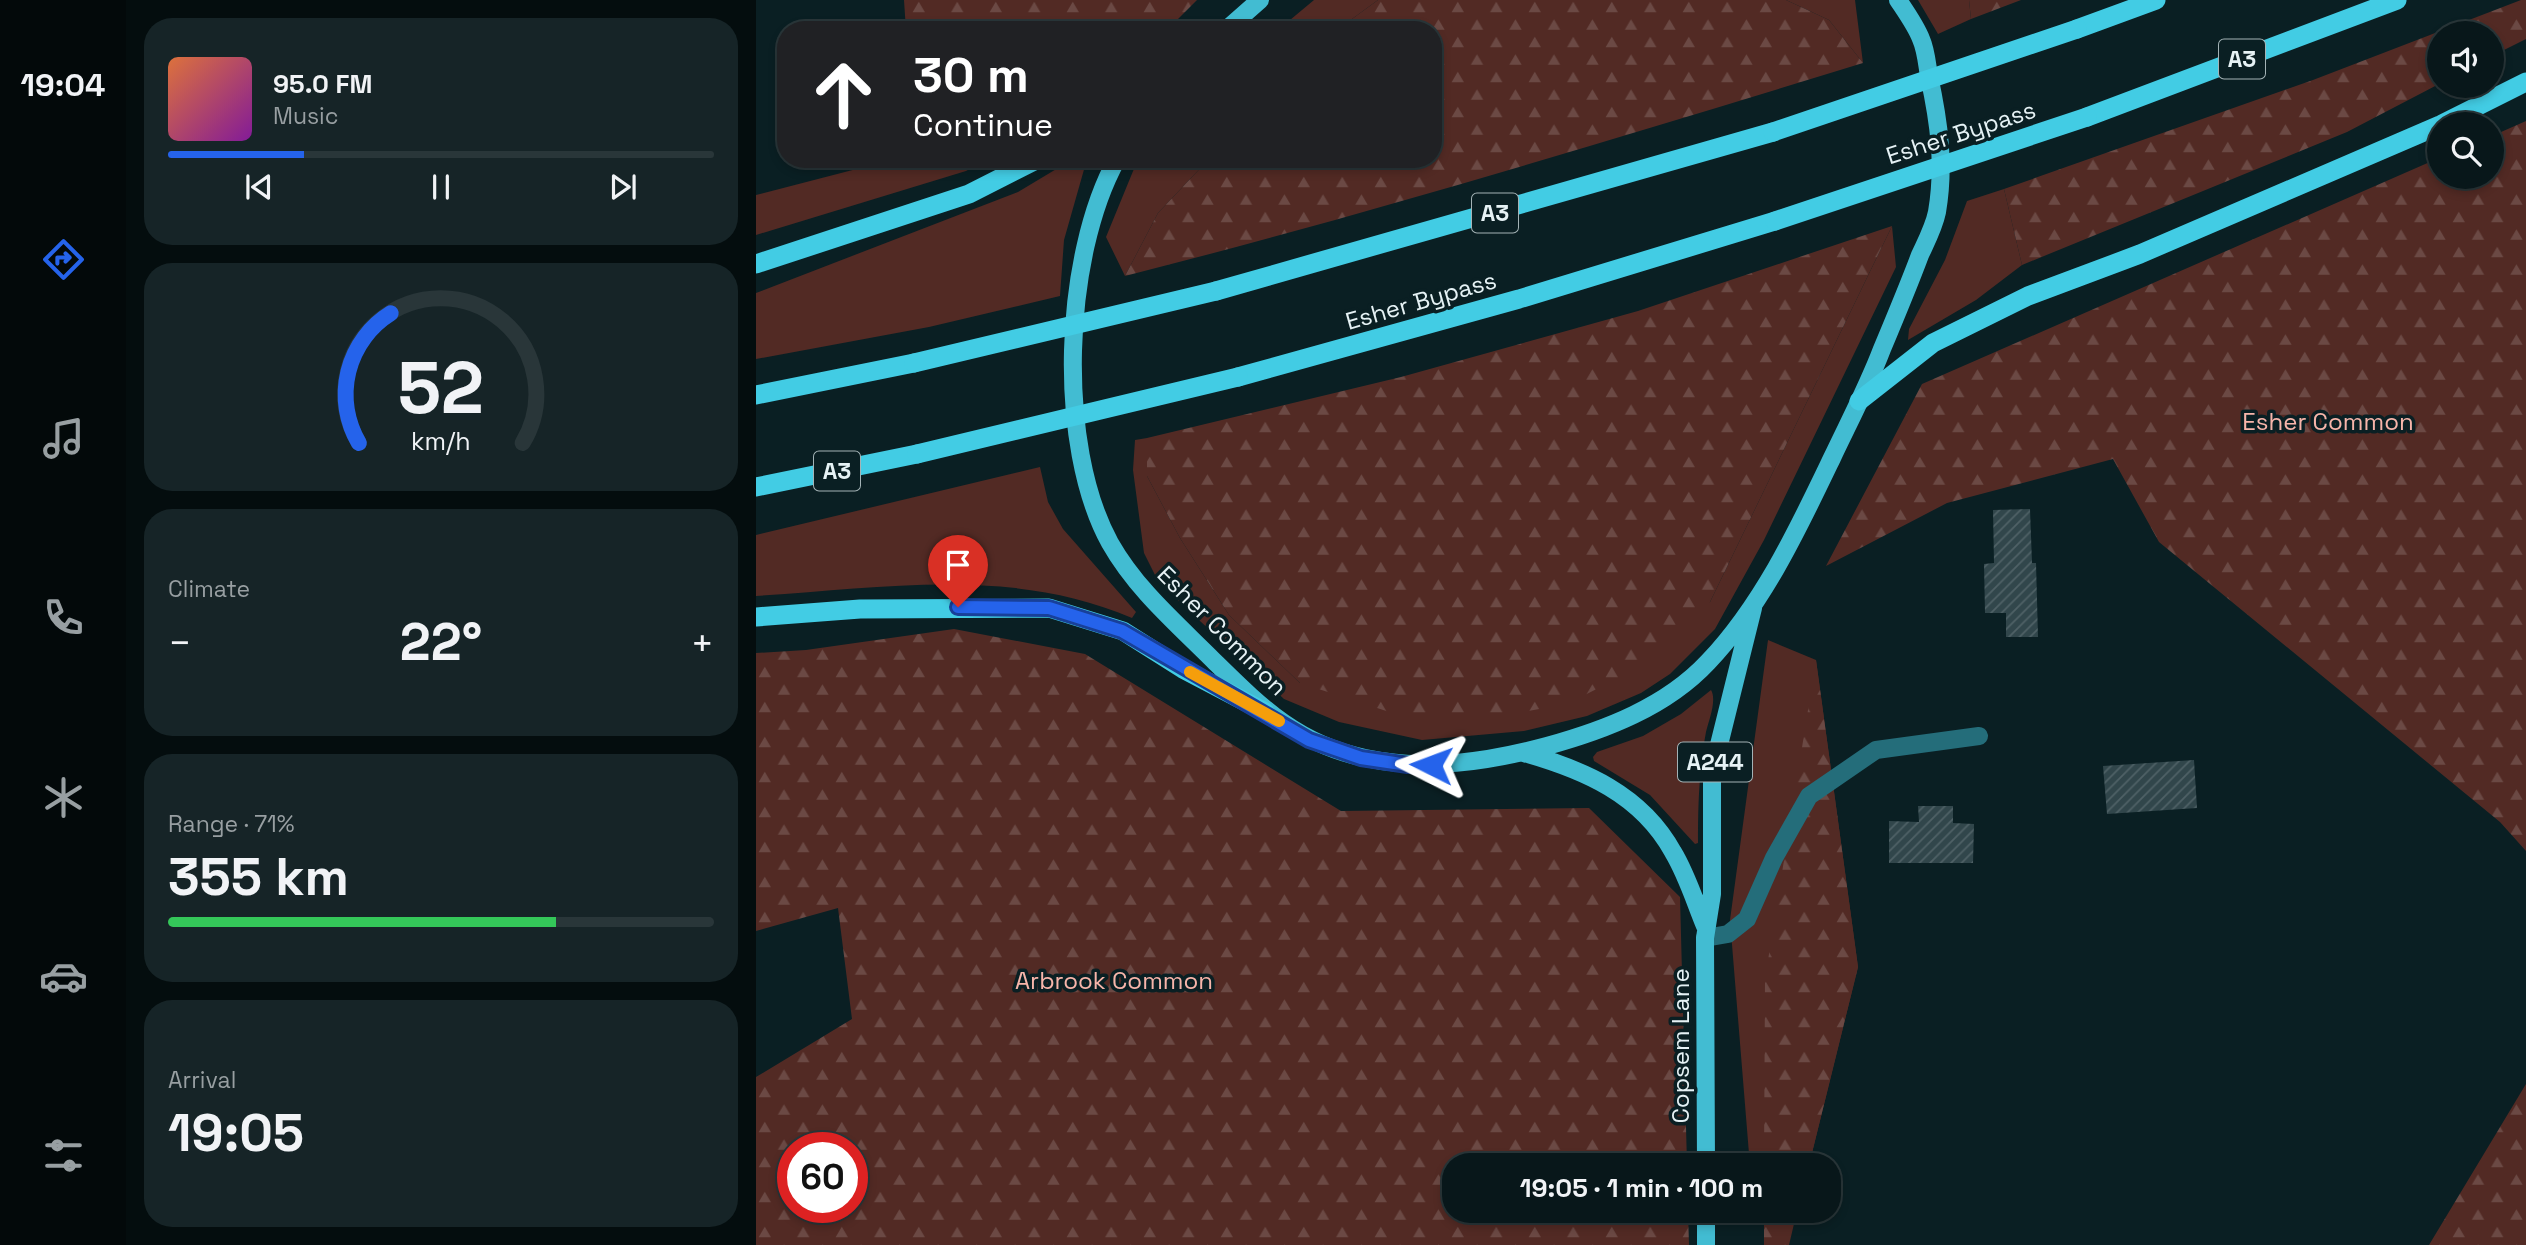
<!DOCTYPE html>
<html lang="en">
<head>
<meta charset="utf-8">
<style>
  :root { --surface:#08171a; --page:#162427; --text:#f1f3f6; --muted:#989fa2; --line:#293639; --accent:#2563eb }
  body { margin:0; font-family:"Space Grotesk",sans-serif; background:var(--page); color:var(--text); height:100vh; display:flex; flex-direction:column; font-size:26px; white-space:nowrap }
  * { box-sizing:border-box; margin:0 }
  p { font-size:23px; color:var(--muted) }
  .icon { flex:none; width:38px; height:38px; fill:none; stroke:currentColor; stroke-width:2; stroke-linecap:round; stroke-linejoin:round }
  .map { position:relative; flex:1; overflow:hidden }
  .details { display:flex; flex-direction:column; gap:18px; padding:18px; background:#040d0e; width:630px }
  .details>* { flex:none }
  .hud { position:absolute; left:21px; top:21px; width:665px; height:147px; border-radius:28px; box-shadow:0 4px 10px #0003,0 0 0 2px var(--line); background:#202124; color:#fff; overflow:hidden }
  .fabs { position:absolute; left:1671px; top:21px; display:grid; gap:14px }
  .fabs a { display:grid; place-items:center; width:77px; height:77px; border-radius:50%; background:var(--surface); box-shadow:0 4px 10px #0003,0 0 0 2px var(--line); font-size:35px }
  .speed { position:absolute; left:21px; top:1132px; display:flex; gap:14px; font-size:35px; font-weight:700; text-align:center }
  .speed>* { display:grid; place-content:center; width:91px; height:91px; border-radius:50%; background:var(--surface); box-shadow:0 4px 10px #0003,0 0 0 2px var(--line); line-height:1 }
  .speed .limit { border:10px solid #d22; background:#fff; color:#111 }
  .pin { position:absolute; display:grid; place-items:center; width:60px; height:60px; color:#fff; margin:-72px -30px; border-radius:50% 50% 50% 0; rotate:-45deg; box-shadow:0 0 7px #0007 }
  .pin .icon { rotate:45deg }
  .me { position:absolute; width:77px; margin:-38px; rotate:273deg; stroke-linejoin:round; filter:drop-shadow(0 0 5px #0008) }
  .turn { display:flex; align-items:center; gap:24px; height:147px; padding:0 21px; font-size:32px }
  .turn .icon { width:91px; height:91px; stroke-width:2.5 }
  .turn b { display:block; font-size:49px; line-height:60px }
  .big { font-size:52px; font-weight:600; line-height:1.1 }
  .details .widget { flex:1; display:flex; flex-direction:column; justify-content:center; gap:10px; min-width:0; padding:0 24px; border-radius:28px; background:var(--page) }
  .details .dial { align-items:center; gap:0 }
  .dial svg { height:182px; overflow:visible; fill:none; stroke:var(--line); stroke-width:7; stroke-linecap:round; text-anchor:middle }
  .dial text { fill:var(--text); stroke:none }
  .song { display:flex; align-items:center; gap:21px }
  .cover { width:84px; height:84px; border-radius:10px; background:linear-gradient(135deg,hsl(20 70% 55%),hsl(290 70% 35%)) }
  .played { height:7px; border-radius:4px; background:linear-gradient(90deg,var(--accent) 25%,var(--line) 25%) }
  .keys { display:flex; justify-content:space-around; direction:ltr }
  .heat { display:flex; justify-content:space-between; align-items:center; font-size:38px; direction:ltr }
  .charge { height:10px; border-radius:5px; background:linear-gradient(90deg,#34c759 71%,var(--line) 0) }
  .trip { position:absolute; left:686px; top:1153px; width:399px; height:70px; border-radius:28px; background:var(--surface); box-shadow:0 4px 10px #0003,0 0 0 2px var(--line); font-weight:600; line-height:70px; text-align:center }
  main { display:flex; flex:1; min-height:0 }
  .tabs { display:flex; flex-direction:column; width:126px; justify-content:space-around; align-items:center; background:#03090a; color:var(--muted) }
  .tabs .icon { width:49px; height:49px }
  .tabs .selected { color:var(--accent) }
  .tabs b { font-size:32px; color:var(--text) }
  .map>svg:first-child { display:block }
  .grass { fill:#522a24 }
  .forest { fill:url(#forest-firs); fill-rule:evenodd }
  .building { fill:url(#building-hatch) }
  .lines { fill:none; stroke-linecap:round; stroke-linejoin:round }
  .minor { stroke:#246d7a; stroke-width:18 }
  .primary { stroke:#42bcd2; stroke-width:18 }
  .trunk { stroke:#42cce4; stroke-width:19 }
  .trunk-bridge { stroke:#42cce4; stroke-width:19 }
  .route-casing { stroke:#184099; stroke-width:18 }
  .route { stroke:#2563eb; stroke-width:12 }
  .slow { stroke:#f59e0b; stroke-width:12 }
  .labels { text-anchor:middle; stroke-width:7; stroke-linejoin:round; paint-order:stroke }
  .shield { fill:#0a1f23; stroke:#a4b3b6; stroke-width:2 }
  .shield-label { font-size:23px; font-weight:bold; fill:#e6f2f5 }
  .street-label { font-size:24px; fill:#e6f2f5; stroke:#0a1f23 }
  .park-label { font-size:24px; fill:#f7b5aa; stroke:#0a1f23 }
</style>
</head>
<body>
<main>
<nav class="tabs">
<b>19:04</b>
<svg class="icon selected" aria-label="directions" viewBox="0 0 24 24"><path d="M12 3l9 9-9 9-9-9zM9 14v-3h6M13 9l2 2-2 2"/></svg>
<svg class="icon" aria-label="music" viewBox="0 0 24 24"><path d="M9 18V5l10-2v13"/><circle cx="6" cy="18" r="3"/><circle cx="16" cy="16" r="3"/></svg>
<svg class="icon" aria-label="phone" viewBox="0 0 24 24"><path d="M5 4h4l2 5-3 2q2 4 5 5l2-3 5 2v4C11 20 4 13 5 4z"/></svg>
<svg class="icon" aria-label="climate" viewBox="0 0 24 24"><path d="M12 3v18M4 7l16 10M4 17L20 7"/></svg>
<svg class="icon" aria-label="car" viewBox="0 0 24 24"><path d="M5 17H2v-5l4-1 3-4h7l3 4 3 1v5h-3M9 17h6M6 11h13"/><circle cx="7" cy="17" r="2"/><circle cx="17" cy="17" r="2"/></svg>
<svg class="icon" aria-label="filters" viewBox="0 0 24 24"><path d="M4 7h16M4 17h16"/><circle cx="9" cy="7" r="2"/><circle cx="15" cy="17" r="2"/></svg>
</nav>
<section class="details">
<div class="widget">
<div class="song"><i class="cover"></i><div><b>95.0 FM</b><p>Music</p></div></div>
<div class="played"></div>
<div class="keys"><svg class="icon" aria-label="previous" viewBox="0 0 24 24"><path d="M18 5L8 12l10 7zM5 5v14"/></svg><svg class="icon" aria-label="pause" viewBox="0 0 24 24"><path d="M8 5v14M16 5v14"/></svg><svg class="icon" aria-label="next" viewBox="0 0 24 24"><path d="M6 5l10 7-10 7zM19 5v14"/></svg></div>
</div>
<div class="widget dial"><svg viewBox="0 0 100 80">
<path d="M14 69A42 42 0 1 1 86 69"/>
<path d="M14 69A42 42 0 0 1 28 12" stroke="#2563eb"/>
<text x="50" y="56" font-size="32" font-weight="700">52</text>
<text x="50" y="72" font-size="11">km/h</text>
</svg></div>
<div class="widget"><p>Climate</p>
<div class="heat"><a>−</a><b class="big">22°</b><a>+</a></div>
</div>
<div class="widget"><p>Range · 71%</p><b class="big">355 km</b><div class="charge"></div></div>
<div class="widget"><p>Arrival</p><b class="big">19:05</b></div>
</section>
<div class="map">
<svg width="1770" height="1245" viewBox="0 0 1770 1245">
  <defs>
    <pattern id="forest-firs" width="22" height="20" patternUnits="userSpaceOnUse" patternTransform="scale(1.75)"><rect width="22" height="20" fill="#522a24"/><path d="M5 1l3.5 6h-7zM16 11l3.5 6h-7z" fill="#6b4944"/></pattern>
    <pattern id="building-hatch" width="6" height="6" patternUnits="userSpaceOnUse" patternTransform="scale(1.75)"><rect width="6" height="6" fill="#31464b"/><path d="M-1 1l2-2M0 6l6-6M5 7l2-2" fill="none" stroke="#4f6166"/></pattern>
  </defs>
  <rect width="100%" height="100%" fill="#0a1f23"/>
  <path class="grass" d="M558 0H622L581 30H522Z
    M1030 0H1099L1107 63 1073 20Z
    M1162 0H1213L1215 19 1182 34Z
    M139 159H232L210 171 0 235V195Z
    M317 159H331L308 240 304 296 173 327 0 359V293L262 192Z
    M382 159H453L402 213 369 276 350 237Z
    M1248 189 1266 265 1220 300 1152 340 1153 329 1189 260 1211 201Z
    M1136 226 1140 267 1008 540 959 629 914 674 885 693 831 716 768 731 666 740 583 722 528 699 403 583 388 553 377 470 379 440 391 438V476L424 538 473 615 544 683 954 602Z
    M284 467 292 502 307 529 380 612 376 618C256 566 126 588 0 596V535Z
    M1012 640 1060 660 1102 967 1053 1165 994 1166 974 920Z
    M955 690C961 700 953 720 950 732 943 770 942 805 942 843L939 844 894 795 838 761 837 757 841 752 887 736 925 714Z"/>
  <path class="forest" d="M148 0H441L411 30H150Z
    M622 0H1030L1073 20 1107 63C862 138 617 213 369 276L402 213 453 159H677V30H581Z
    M1213 0H1265L1215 19Z
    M1765 0H1770V39L1736 56V33H1684L1683 84 1591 132 1266 265 1248 189 1557 80Z
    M1770 121V851L1744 822 1403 542 1357 459 1191 503 1070 566 1166 384 1683 158 1684 177H1736V136Z
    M1136 226 954 602 884 667 811 704 733 718 655 719 544 683 473 615 424 538 391 476V438L645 377 882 311Z
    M198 629 329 654 585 811 833 808 924 897 931 1165 698 1166V1211H932L933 1245H0V1077L96 1019 82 908 0 931V653L50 650ZM37 1148H96V1208H37Z
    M1060 660 1102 967 1053 1165 1008 1166 1009 979Z
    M1770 1084V1245H1673Z
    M1008 1211H1041L1033 1245H1008Z"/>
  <path class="building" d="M1274 509 1276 563H1280L1282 637H1250V613H1229L1228 564 1238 563 1237 510Z
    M1438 760 1441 808 1351 814 1347 766Z
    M1162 806H1197V823L1218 824 1217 863H1133V821L1163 822Z"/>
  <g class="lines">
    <path class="minor" d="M949 938 972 934 991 919 1018 858 1053 796 1120 750 1223 736"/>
    <path class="primary" d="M470 30 504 0
      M361 159C307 256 300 445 354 543 380 589 420 623 457 660 505 707 541 744 609 758 670 771 731 762 791 746 849 730 910 707 952 662 1007 604 1042 529 1076 458 1093 422 1112 386 1126 349 1139 318 1152 287 1164 255 1170 242 1178 227 1181 212 1189 165 1183 122 1173 76 1171 64 1170 50 1165 39 1160 26 1150 12 1142 0
      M768 753C828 770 885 794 917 852 931 875 939 902 949 926
      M950 1166 949 938 956 894V773L997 608
      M950 1211V1245"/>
    <path class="trunk" d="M1321 29 1400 0
      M1331 117 1641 0
      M1686 124 1770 82
      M0 264 213 194 282 159
      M460 291 1017 132
      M482 377 763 299 1019 221
      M0 395 158 363
      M1103 401 1177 343 1272 296 1384 254 1684 125
      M0 487 161 454
      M0 617 104 609 293 608 367 631 427 669 509 712"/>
    <path class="trunk-bridge" d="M1017 132 1321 29
      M1019 221 1331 117
      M158 363 460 291
      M161 454 482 377"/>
  </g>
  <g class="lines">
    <g class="route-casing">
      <path id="route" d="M202 607 293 608 366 631 553 740 605 758 652 765H675"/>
    </g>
    <use href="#route" class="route"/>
    <path class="slow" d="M434 672 523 721"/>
  </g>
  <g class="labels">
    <g class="shield">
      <rect x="1463" y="39.5" width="46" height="39" rx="5"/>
      <rect x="716" y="193.5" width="46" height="39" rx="5"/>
      <rect x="58" y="451.5" width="46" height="39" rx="5"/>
      <rect x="922" y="742.5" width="74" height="39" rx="5"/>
    </g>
    <g class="shield-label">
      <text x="1486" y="67">A3</text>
      <text x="739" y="221">A3</text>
      <text x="81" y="479">A3</text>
      <text x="959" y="770">A244</text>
    </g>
    <g class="street-label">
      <text transform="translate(1205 133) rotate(-18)" y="8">Esher Bypass</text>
      <text transform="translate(665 301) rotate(-16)" y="8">Esher Bypass</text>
      <text transform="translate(466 631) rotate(45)" y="8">Esher Common</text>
      <text transform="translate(925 1046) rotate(-90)" y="8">Copsem Lane</text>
    </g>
    <g class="park-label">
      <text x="1572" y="430">Esher Common</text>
      <text x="358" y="989">Arbrook Common</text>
    </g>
  </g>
</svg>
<div class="fabs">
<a><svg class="icon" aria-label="sound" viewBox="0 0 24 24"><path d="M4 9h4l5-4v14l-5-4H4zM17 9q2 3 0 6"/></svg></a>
<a><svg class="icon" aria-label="search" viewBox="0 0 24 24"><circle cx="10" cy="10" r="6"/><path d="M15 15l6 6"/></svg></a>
</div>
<div class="speed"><div class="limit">60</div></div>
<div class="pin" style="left:202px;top:607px;background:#d93025"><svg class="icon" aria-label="arrive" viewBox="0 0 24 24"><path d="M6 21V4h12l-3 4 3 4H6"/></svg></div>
<svg class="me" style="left:675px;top:765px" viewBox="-20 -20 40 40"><path d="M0-17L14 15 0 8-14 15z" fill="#2563eb" stroke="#fff" stroke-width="4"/></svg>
<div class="trip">19:05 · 1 min · 100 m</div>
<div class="hud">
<div class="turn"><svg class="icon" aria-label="ahead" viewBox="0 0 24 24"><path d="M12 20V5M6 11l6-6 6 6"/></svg><div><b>30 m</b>Continue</div></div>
</div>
</div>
</main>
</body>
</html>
